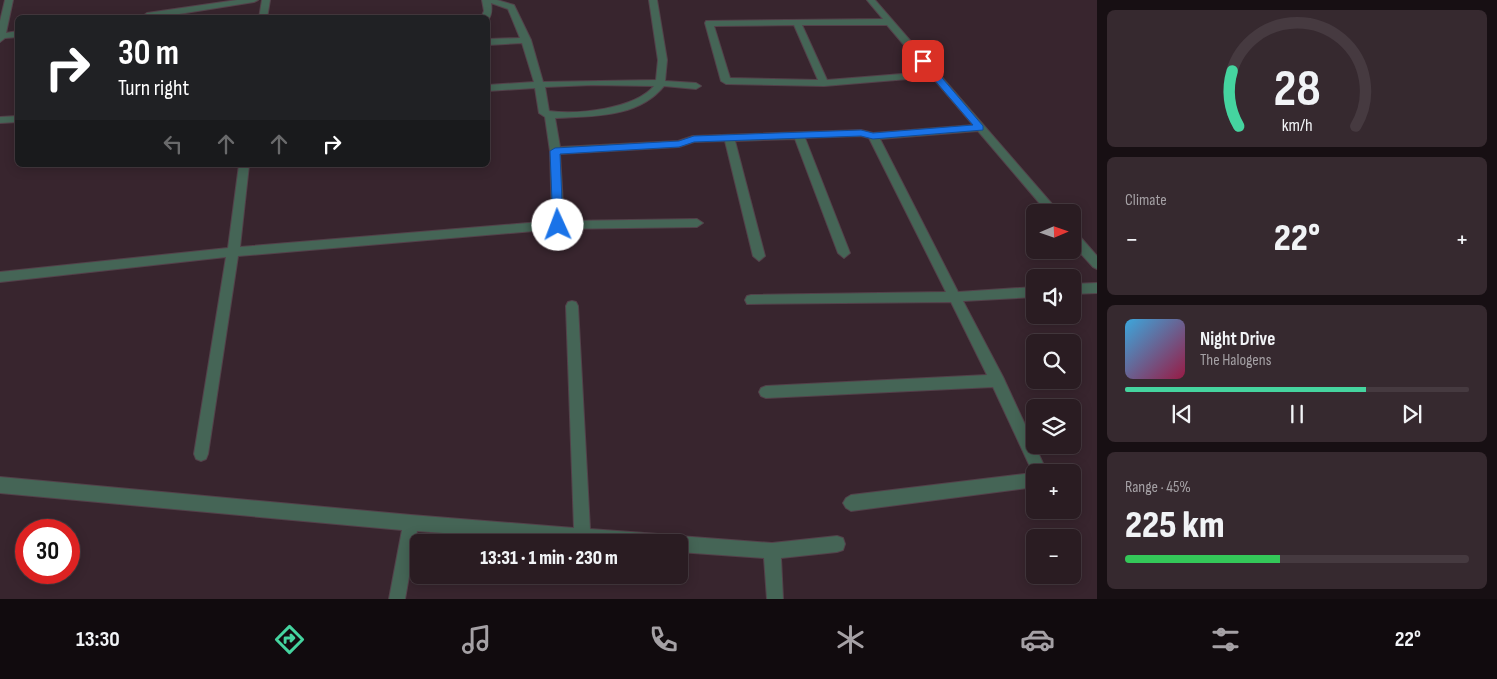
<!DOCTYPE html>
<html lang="en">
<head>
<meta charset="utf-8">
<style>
  :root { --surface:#2a1c22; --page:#36292f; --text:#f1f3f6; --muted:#a5a1a5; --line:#463a40; --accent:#45d49f }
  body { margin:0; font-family:"Sofia Sans Condensed",sans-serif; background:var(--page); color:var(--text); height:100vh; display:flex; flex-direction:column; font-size:19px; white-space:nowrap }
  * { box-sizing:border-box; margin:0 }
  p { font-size:16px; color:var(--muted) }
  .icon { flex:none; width:28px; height:28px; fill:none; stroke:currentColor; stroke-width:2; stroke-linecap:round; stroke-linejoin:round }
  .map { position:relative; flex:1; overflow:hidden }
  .drawer { display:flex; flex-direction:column; gap:10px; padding:10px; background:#170f13; width:400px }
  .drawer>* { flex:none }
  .banner { position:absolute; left:15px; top:15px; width:475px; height:152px; border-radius:8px; box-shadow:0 2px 12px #0003,0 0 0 1px var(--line); background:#202124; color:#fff; overflow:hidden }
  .needle { width:32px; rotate:88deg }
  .fabs { position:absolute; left:1026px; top:204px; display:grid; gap:10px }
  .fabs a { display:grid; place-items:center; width:55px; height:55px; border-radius:8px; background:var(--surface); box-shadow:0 2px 12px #0003,0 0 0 1px var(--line); font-size:25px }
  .speed { position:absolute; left:15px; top:519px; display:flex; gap:10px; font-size:25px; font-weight:700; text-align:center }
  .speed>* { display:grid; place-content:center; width:65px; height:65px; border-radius:50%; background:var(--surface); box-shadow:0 2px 12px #0003,0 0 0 1px var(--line); line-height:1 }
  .speed .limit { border:8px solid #d22; background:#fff; color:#111 }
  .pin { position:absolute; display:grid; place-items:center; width:42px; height:42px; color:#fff; margin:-21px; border-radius:10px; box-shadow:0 2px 8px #0006 }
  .me { position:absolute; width:55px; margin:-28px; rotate:358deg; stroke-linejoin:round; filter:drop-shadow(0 0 4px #0008) }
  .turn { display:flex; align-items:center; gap:18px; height:105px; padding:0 20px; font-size:22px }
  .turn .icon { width:65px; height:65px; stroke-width:2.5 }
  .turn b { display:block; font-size:35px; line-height:42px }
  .lanes { display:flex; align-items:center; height:48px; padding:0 20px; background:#0003; justify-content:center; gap:25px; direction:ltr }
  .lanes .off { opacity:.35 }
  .big { font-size:38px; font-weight:800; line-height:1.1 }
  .drawer .card { flex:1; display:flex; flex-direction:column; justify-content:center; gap:8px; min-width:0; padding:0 18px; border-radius:8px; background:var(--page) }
  .drawer .dial { align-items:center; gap:0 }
  .dial svg { height:130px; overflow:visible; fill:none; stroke:var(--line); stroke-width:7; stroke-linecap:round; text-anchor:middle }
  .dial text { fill:var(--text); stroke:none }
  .song { display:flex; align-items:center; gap:15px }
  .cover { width:60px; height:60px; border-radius:8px; background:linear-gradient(135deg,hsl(200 70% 55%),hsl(340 70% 35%)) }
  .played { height:5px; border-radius:2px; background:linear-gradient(90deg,var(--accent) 70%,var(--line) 70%) }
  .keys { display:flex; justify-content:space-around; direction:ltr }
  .heat { display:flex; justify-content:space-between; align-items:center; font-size:28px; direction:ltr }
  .charge { height:8px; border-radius:4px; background:linear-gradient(90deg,#34c759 45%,var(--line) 0) }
  .trip { position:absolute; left:410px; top:534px; width:278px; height:50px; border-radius:8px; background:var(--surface); box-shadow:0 2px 12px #0003,0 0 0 1px var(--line); font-weight:800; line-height:50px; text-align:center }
  .menu { display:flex; height:80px; justify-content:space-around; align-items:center; background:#110b0e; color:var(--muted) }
  .menu .icon { width:35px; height:35px }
  .menu .current { color:var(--accent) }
  .menu b { font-size:22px; color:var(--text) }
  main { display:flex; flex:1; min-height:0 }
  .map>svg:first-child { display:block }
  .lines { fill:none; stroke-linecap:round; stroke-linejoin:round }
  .minor-casing { stroke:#53414a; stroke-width:2 }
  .minor { fill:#456556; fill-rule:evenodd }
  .route { fill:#1a73e8; stroke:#114b97 }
</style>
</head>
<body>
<main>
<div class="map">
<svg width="1097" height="599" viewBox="0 0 1097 599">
  <rect width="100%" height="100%" fill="#38252e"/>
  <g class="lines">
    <g class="minor-casing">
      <path id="minor" d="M5 0H13L6 33 18 31V37L5 38 0 42V21Z
        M237 0H258L254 2 154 18 143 16 147 13Z
        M262 0H270L267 18H259Z
        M482 0H497L514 5 531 40 543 82 656 80 658 60 649 0H657L667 60 665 81 696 83 701 86 696 89 664 86C638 118 593 116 555 118L560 147 678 141 693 136 861 130 873 133 973 125 932 77 824 86 726 84 721 81 705 23 706 21 883 19 867 0H875L1059 212H1047L978 131 880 139 958 292 1035 287V297L963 301 1003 377 1047 472H1035V487L851 511 846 508 843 503 846 498 851 495 1033 473 993 387 766 398 761 396 759 392 761 388 766 386 987 375 951 302 747 304 745 300 747 296 751 295 946 292 869 138 861 136 805 138 850 253 844 258 838 253 795 139 735 141 765 256 759 261 753 256 725 141 694 142 679 147 560 154 564 221 697 219 703 223 697 227 558 229 238 256 208 454 206 459 201 461 196 459 194 454 226 257 0 282V272L228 248 239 165H249L240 247 552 221 550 151 545 117 539 113 535 88 488 91V85L534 82 522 43 488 45V39L520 38 508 9 491 3C492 10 492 15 488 20V18H481L484 11ZM794 25 818 80 730 78 714 26ZM802 25H887L927 72 827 80ZM592 85 654 86C635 109 577 115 549 111L545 87Z
        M18 116V122L0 123V117Z
        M1072 231 1076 232 1097 256V269L1093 267 1072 244Z
        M1097 283V293L1072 294V284Z
        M572 301 576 302 578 306 590 529 658 534 664 536 666 542H561L417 531 405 599H389L402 530 0 493V477L411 515 574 528 566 306 568 302Z
        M679 536 772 543 837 536 843 538 845 544 843 550 837 552 781 558 783 599H767L764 558 679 552V542H672L673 538Z"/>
    </g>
    <use href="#minor" class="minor"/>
  </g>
  <path class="route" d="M920 59H926L983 126V130L873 139 861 136 694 142 679 147 560 154 563 225 558 229 553 225 550 151 555 148 679 141 694 136 861 130 873 133 973 125 920 63Z"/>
</svg>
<div class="fabs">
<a><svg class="needle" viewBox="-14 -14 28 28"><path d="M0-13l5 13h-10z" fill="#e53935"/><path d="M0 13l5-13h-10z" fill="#a5a1a5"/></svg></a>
<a><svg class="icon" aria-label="sound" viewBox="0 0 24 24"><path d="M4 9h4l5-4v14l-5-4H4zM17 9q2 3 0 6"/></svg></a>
<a><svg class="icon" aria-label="search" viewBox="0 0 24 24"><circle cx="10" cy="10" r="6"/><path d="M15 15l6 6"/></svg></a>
<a><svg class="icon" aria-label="layers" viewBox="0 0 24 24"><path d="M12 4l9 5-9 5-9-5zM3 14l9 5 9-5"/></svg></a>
<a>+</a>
<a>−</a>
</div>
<div class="speed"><div class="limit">30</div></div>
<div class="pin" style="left:923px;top:61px;background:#d93025"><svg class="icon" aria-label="arrive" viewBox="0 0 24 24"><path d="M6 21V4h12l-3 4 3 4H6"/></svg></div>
<svg class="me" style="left:558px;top:225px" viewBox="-20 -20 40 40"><circle r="19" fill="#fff"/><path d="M0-13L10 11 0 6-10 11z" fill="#1a73e8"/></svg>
<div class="trip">13:31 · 1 min · 230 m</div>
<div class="banner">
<div class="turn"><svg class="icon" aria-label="right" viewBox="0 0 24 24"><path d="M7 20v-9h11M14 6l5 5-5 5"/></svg><div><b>30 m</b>Turn right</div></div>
<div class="lanes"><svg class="icon off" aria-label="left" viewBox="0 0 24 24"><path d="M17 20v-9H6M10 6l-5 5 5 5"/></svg><svg class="icon off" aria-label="ahead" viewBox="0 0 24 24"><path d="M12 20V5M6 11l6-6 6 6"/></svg><svg class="icon off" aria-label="ahead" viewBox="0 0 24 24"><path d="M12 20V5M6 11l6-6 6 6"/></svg><svg class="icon" aria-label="right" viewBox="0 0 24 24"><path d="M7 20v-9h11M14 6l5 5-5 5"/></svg></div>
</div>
</div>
<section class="drawer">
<div class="card dial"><svg viewBox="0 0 100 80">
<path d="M14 69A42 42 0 1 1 86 69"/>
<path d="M14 69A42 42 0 0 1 10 35" stroke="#45d49f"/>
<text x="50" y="56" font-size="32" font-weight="700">28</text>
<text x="50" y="72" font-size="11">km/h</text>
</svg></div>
<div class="card"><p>Climate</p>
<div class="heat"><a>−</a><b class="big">22°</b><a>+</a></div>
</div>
<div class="card">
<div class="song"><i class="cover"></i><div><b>Night Drive</b><p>The Halogens</p></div></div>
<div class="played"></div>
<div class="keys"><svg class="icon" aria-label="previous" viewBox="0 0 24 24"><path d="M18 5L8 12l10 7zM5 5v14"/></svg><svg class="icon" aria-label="pause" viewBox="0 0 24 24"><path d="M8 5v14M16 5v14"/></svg><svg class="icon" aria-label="next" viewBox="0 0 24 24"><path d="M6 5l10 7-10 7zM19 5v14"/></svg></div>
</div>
<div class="card"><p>Range · 45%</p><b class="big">225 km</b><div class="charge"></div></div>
</section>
</main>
<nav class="menu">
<b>13:30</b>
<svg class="icon current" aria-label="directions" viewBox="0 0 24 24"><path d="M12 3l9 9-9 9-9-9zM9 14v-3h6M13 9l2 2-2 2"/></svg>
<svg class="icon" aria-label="music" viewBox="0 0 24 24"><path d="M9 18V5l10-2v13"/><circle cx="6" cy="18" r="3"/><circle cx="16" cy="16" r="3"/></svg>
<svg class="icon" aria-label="phone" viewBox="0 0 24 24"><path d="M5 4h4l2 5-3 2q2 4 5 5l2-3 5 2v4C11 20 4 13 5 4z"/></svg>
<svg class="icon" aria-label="climate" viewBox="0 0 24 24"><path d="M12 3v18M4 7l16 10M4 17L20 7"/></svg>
<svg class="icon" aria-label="car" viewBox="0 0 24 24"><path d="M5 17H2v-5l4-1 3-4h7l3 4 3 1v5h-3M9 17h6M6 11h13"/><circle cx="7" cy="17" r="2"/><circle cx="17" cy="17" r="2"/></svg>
<svg class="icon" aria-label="filters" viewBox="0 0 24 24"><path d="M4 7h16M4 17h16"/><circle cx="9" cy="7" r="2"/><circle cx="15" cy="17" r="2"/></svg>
<b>22°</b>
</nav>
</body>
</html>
